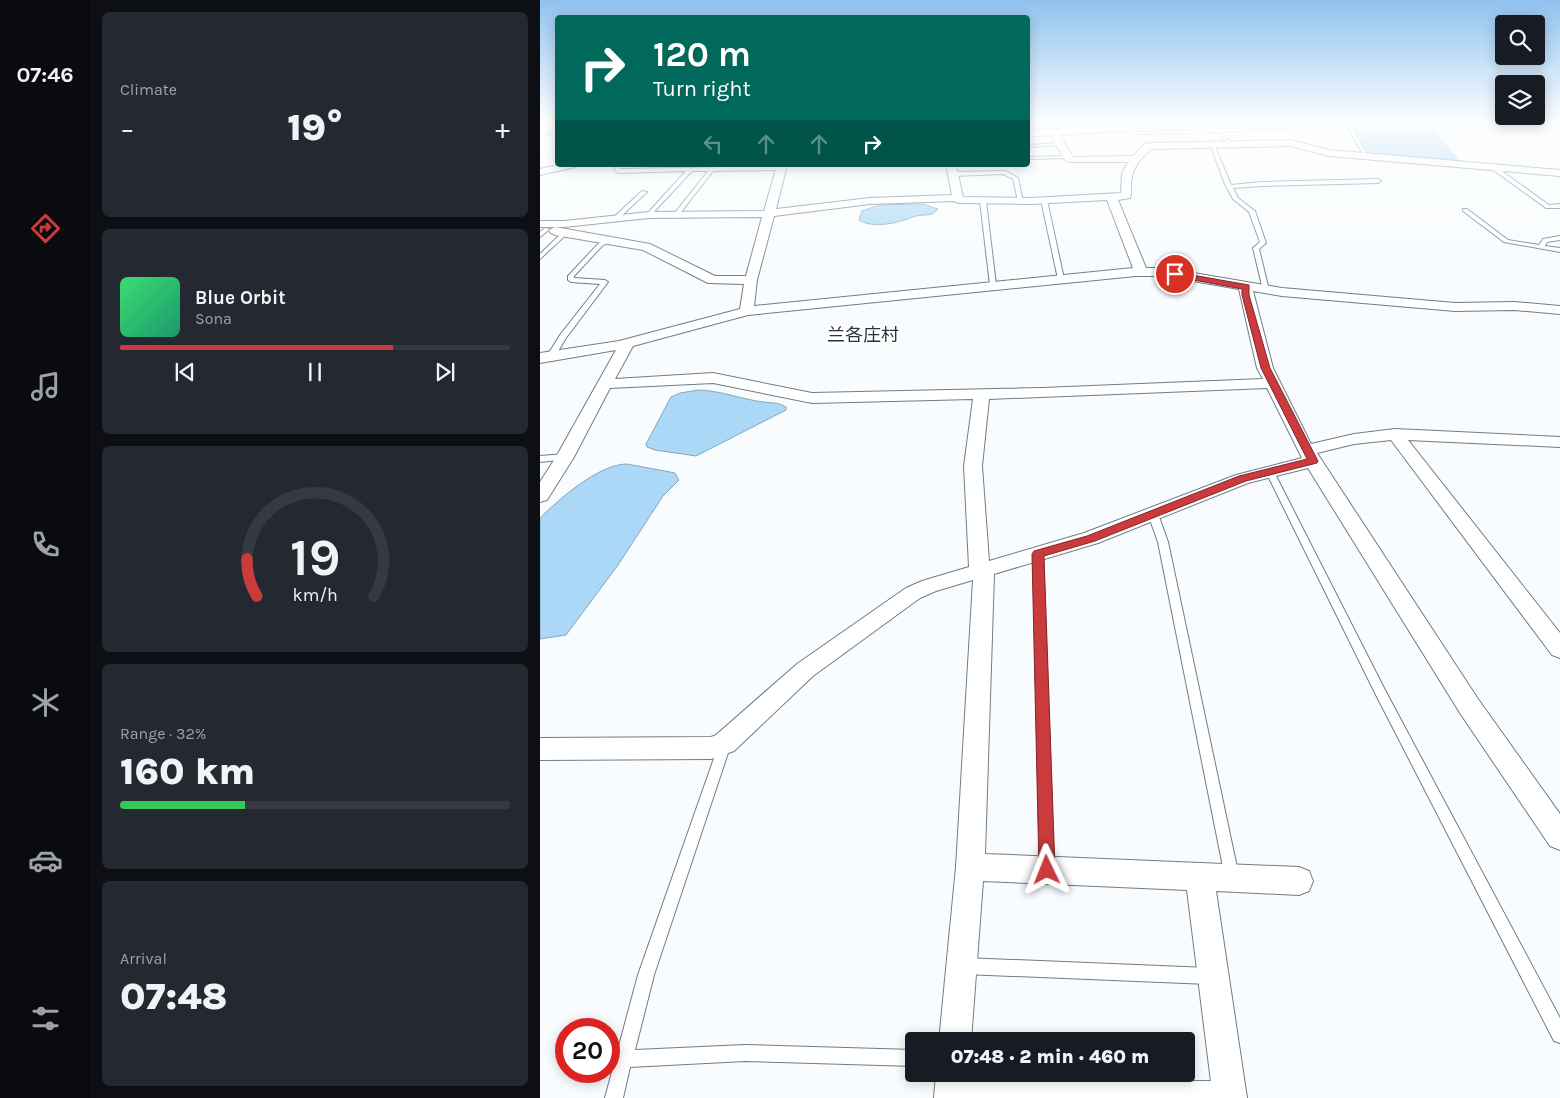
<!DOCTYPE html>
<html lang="en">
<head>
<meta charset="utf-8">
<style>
  :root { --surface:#171b24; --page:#242831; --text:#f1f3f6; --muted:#9ea1a6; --line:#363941; --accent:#ca3b3e }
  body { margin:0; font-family:Karla,"Noto Sans SC",sans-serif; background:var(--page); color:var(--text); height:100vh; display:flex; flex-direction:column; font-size:19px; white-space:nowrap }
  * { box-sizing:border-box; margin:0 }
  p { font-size:16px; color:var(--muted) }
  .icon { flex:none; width:28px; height:28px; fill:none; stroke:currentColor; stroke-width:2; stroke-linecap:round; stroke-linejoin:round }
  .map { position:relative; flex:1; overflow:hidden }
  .sheet { display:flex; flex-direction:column; gap:12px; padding:12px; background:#0d0f14; width:450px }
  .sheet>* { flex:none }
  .banner { position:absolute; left:15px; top:15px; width:475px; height:152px; border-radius:5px; box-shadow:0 2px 12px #0003; background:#00695c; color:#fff; overflow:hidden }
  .tools { position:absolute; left:955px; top:15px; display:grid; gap:10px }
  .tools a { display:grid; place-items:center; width:50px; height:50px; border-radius:5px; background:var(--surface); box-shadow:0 2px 12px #0003; font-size:25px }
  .speed { position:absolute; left:15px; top:1018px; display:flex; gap:10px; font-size:25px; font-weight:700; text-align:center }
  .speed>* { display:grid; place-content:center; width:65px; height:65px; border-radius:50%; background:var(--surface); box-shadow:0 2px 12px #0003; line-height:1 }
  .speed .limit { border:8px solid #d22; background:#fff; color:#111 }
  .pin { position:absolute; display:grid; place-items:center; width:42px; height:42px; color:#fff; margin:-21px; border:2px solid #fff; border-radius:50%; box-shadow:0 1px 5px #0007 }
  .me { position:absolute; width:55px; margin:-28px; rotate:358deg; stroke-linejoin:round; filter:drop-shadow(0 0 4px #0008) }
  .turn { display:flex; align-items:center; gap:18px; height:105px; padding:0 15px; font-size:22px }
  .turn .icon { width:65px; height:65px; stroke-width:2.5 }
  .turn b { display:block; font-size:35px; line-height:42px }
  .lanes { display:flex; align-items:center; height:48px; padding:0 15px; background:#0003; justify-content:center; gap:25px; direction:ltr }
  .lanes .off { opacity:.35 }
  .big { font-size:38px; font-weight:800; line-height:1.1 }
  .sheet .tile { flex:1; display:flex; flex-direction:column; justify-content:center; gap:8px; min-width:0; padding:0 18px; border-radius:8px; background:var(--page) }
  .sheet .dial { align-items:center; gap:0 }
  .dial svg { height:130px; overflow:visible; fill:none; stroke:var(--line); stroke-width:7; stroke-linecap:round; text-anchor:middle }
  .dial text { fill:var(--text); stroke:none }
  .song { display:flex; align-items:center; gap:15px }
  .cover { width:60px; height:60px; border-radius:8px; background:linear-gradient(135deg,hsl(140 70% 55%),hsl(160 70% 35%)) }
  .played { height:5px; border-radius:2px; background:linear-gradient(90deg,var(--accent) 70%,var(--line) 70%) }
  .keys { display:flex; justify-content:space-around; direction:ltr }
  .heat { display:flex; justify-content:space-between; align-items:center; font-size:28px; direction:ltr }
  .charge { height:8px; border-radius:4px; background:linear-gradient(90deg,#34c759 32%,var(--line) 0) }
  .trip { position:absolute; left:365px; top:1032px; width:290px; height:50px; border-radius:5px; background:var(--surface); box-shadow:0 2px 12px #0003; font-weight:800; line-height:50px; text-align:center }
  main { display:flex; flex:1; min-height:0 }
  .dock { display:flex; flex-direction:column; width:90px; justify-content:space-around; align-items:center; background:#090b0e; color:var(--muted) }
  .dock .icon { width:35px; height:35px }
  .dock .active { color:var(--accent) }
  .dock b { font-size:22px; color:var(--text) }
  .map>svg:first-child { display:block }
  .forest { fill:#96cef5 }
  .water { fill:#abd8f7; stroke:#85a6bd }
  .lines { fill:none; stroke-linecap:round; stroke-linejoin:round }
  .lane-casing { stroke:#6f7d87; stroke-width:2 }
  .street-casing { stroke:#6f7d87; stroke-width:2 }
  .lane { fill:#fff; fill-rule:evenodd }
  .street { fill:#fff; fill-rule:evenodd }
  .route { fill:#ca3b3e; stroke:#832628 }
  .labels { text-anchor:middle; stroke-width:4; stroke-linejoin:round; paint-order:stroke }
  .far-quarter-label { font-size:18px; fill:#2c3237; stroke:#fff }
</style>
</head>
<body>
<main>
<nav class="dock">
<b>07:46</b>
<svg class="icon active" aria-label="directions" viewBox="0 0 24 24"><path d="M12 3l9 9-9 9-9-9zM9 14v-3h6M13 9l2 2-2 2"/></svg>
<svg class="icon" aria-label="music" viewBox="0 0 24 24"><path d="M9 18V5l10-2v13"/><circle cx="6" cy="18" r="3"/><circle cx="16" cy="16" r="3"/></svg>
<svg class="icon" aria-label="phone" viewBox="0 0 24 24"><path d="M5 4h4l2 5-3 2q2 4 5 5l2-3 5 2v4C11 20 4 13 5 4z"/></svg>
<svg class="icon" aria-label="climate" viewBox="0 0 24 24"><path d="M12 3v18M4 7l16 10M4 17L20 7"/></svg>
<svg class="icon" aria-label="car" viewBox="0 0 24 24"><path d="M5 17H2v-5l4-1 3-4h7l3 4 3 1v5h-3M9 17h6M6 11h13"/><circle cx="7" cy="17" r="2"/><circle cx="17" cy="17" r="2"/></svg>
<svg class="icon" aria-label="filters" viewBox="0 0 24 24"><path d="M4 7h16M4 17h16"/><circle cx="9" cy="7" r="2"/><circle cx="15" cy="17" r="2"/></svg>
</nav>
<section class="sheet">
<div class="tile"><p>Climate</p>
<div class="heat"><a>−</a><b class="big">19°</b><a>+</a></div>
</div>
<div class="tile">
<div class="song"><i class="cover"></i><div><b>Blue Orbit</b><p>Sona</p></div></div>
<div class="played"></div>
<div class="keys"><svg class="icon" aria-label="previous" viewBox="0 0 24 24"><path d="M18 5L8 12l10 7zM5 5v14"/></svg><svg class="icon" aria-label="pause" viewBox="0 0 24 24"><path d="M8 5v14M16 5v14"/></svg><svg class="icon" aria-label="next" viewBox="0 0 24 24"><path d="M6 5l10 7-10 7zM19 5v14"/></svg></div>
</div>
<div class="tile dial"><svg viewBox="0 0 100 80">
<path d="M14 69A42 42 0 1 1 86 69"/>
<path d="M14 69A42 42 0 0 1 8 46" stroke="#ca3b3e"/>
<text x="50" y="56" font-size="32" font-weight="700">19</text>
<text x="50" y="72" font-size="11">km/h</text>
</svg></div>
<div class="tile"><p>Range · 32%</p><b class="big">160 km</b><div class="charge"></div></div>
<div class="tile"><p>Arrival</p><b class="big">07:48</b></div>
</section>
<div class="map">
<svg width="1020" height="1098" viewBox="0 0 1020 1098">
  <rect width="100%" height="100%" fill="#f9fcfe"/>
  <path class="forest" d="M809 123H889L921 163 831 155 827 152Z"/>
  <path class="water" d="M383 204 398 209C392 218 382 213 373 217 358 223 333 229 319 220L322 211 340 205Z
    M159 390C182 391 201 399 223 402 231 403 238 402 246 407V410L156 456 115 450 107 447 106 444 131 397 140 393Z
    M87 464 130 472 135 473 139 480 123 496 78 565 26 635 0 639V518C19 499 59 464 87 464Z"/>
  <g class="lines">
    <g class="lane-casing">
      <path id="lane" d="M667 123H671L678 129 743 128 745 129 681 132 691 143 689 144 676 132 599 134 597 133 599 132 673 130Z
        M805 123H809L828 157 824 156Z
        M9 133 18 134V136L7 135Z
        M522 143 520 145 488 147V145Z
        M672 143 674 144 691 185 722 182 838 179 841 181 838 183 722 186 693 188 698 198 715 211 726 243 719 249 729 290 726 292 723 290 713 248 720 242 709 212 693 199 684 182 670 144Z
        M530 156 528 158 488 159V157Z
        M78 165H83L80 169 242 166 245 168 242 170 173 171 138 216H134V214L168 171H152L109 217 107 216V214L146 171 79 173 74 170Z
        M952 167H956L1009 205 1020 204V208H1006L952 169Z
        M466 171 478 178 483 202 478 201 473 179 463 174 413 176 410 174 413 172Z
        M102 191 107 192 78 219H74V217Z
        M504 198 507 200 524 279 521 281 518 279 501 200Z
        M443 199 446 201 456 285 453 287 450 285 440 201Z
        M923 209H927L968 240 999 245 1003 239 1020 236V240L1007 242 1005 246 1020 248V252L964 242 923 211Z
        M5 228 10 229 0 237V232Z
        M23 232 28 233 0 259V254Z
        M67 239 69 240V242L62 246 34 276V278L65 280 68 282 26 338 14 358H8L7 356 20 335 60 284 31 282 28 280V276L58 244Z
        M25 454 29 457 28 459 0 462V456Z
        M730 469 734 472 845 690 1020 1018V1043L1014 1041 835 693 726 472Z
        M613 511 618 514 628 542 699 877 697 882 692 884 687 882 685 877 618 542 608 514Z
        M498 551 503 554 514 870 512 875 507 877 502 875 500 870 493 554Z
        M185 739 189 740 191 744 114 975 95 1050 205 1045 374 1050V1066L205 1061 90 1067 83 1098H65L98 975 179 744 181 740Z
        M424 958 669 968 675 970 677 976 675 982 669 984 424 974 419 971 416 966 419 961Z
        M685 1081 691 1084 694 1090 691 1096 686 1098H411L409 1097 406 1091 409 1085 415 1082Z"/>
    </g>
    <g class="street-casing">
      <path id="street" d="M595 125 600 128 598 130 520 135 533 157 593 156 605 144 608 143 750 140 789 150 1020 170V176L789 156 750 146 611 149C600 159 592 168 591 183 591 188 592 193 590 198L578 200 606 268H624L742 288 915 303 974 302 1020 306V314L974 310 915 311 742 296 713 291 733 368 771 444 814 434 855 429 1020 437V447L868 440 1020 633V658L1012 655 851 440 814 444 777 453 938 699 1020 814V850L1010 846 920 713 768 468 708 483 558 543 454 574 445 854 759 867 769 871 773 881 769 891 759 895 676 891 707 1098H673L647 890 443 881 431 1041H399L416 867 433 580 396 591 380 598 273 676 194 751 171 759 0 760V738L171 737 176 735 257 664 366 588 382 581 429 567 424 466 433 399 272 403 173 383 70 388 34 457 7 500 0 502V482L16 457 76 350 0 363V353L79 341 200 309 204 284 168 283 103 250 15 235 11 233 9 231 11 229 15 227 110 244 175 276H206L222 217 109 218 24 227H0V221H24L109 212 224 211 237 165H247L236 209 330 198 412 195 406 165H416L423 197 491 198 581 193 582 173 588 162H529L524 159 511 135 488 137V131ZM567 200 593 268 214 306 217 280 234 216 330 204 414 201 418 203 491 204ZM596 276H624L699 289 717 368 723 379 502 388 272 393 173 373 75 379 93 346 208 315ZM727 388 762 458 696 475 544 533 449 561 442 466 449 399Z
        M18 165H36L35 167 0 175V169Z
        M396 1074H430L428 1098H394Z"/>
    </g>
    <use href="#lane" class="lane"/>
    <use href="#street" class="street"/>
  </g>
  <linearGradient id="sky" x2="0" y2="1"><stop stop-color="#8fc2ee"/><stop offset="0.44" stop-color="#fcfeff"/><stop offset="1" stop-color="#fcfeff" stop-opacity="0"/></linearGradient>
  <rect width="1020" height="277" fill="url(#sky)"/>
  <path class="route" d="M635 272 709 285V295L730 368 778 461 777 463 706 481 555 541 504 556 515 870 512 876 507 878 501 876 499 870 492 554 494 551 547 536 699 476 767 459 721 368 702 295V289L632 276V273Z"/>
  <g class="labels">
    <g class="far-quarter-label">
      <text x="323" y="341">兰各庄村</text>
    </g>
  </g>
</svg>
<div class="tools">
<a><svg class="icon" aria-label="search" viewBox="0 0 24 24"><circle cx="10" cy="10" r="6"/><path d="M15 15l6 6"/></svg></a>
<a><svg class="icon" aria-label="layers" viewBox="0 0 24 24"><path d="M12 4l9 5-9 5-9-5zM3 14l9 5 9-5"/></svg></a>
</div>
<div class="speed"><div class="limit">20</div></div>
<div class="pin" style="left:635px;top:274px;background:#d93025"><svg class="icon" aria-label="arrive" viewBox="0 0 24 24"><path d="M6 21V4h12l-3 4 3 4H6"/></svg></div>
<svg class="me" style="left:507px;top:870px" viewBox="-20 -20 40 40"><path d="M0-17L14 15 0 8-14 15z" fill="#ca3b3e" stroke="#fff" stroke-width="4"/></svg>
<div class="trip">07:48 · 2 min · 460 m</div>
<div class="banner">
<div class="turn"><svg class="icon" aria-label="right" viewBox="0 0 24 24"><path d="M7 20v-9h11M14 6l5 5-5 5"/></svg><div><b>120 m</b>Turn right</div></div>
<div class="lanes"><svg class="icon off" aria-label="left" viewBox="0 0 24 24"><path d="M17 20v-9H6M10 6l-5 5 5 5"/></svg><svg class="icon off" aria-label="ahead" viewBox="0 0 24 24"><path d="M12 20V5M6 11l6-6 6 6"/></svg><svg class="icon off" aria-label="ahead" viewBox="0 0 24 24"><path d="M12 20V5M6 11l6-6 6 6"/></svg><svg class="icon" aria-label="right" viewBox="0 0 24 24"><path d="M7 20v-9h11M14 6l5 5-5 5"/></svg></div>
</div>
</div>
</main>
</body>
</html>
